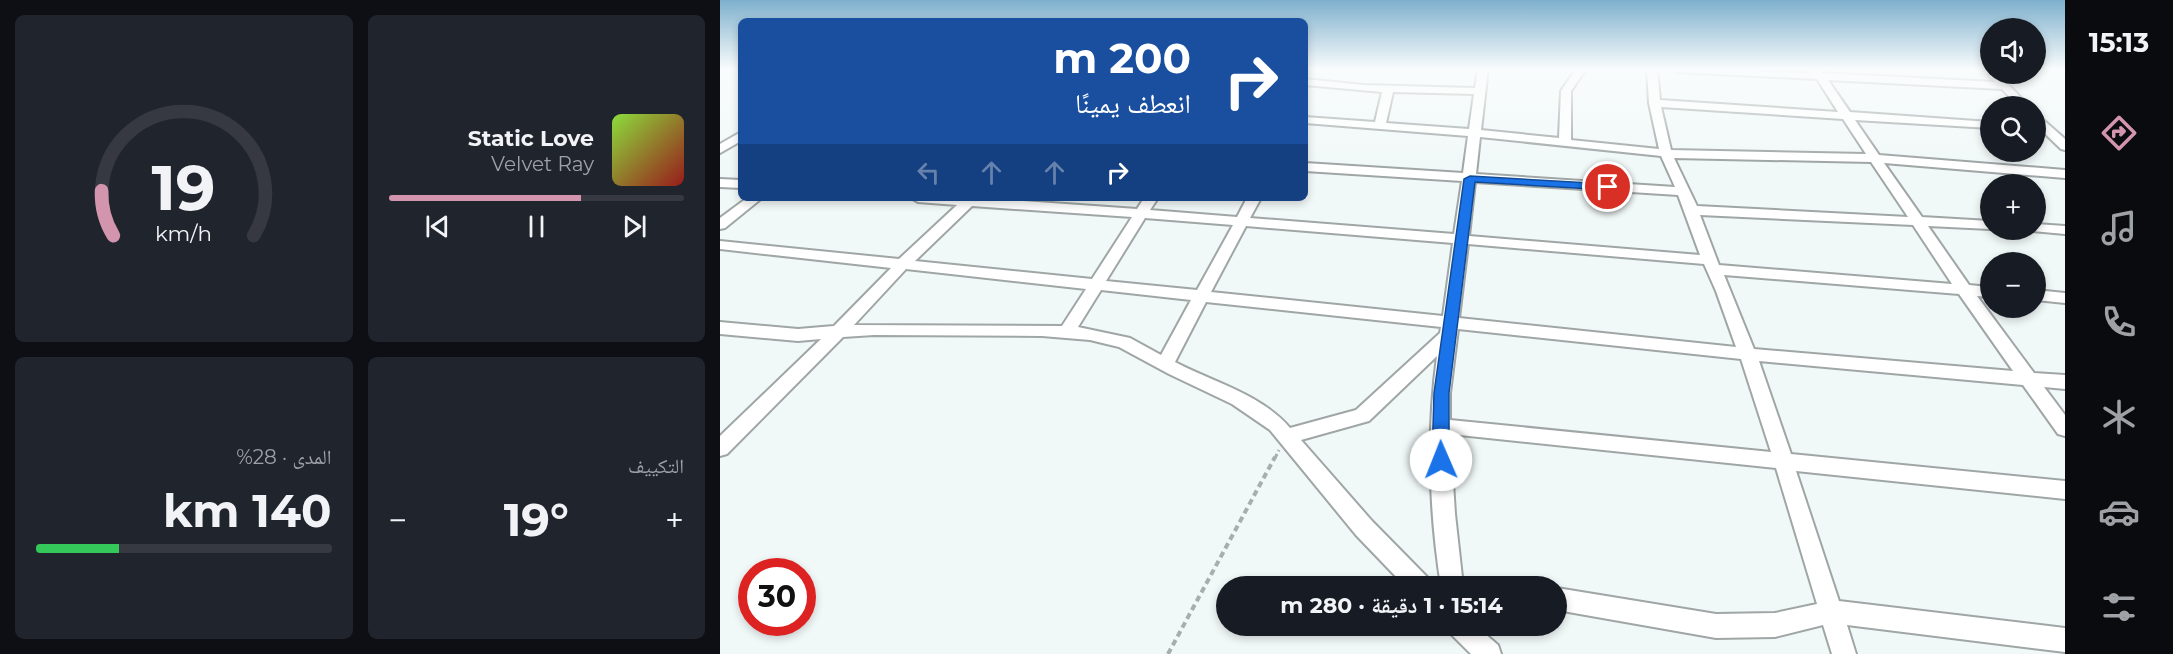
<!DOCTYPE html>
<html lang="ar">
<head>
<meta charset="utf-8">
<style>
  :root { --surface:#171b24; --page:#20242c; --text:#f1f3f6; --muted:#9ea1a6; --line:#363941; --accent:#d394ad }
  body { margin:0; font-family:Montserrat,"Noto Naskh Arabic",sans-serif; background:var(--page); color:var(--text); direction:rtl; height:100vh; display:flex; flex-direction:column; font-size:22px; white-space:nowrap }
  * { box-sizing:border-box; margin:0 }
  p { font-size:20px; color:var(--muted) }
  .icon { flex:none; width:33px; height:33px; fill:none; stroke:currentColor; stroke-width:2; stroke-linecap:round; stroke-linejoin:round }
  .map { position:relative; flex:1; overflow:hidden; direction:ltr }
  .panel { display:flex; flex-direction:column; gap:15px; padding:15px; background:#0d0f14; width:720px }
  .panel>* { flex:none }
  .guide { position:absolute; left:18px; top:18px; width:570px; height:183px; border-radius:9px; box-shadow:0 3px 9px #0003; direction:rtl; background:#1a4fa0; color:#fff; overflow:hidden }
  .tools { position:absolute; left:1260px; top:18px; display:grid; gap:12px }
  .tools a { display:grid; place-items:center; width:66px; height:66px; border-radius:50%; background:var(--surface); box-shadow:0 3px 9px #0003; font-size:30px }
  .speed { position:absolute; left:18px; top:558px; display:flex; gap:12px; font-size:30px; font-weight:700; text-align:center }
  .speed>* { display:grid; place-content:center; width:78px; height:78px; border-radius:50%; background:var(--surface); box-shadow:0 3px 9px #0003; line-height:1 }
  .speed .limit { border:9px solid #d22; background:#fff; color:#111 }
  .pin { position:absolute; display:grid; place-items:center; width:51px; height:51px; color:#fff; margin:-26px; border:3px solid #fff; border-radius:50%; box-shadow:0 2px 6px #0007 }
  .me { position:absolute; width:66px; margin:-33px; rotate:359deg; stroke-linejoin:round; filter:drop-shadow(0 0 4px #0008) }
  .turn { display:flex; align-items:center; gap:21px; height:126px; padding:0 18px; font-size:27px }
  .turn .icon { width:78px; height:78px; stroke-width:2.5 }
  .turn b { display:block; font-size:42px; line-height:51px }
  .lanes { display:flex; align-items:center; height:57px; padding:0 18px; background:#0003; justify-content:center; gap:30px; direction:ltr }
  .lanes .off { opacity:.35 }
  .big { font-size:45px; font-weight:700; line-height:1.1 }
  .panel .card { flex:1; display:flex; flex-direction:column; justify-content:center; gap:9px; min-width:0; padding:0 21px; border-radius:9px; background:var(--page) }
  .panel .dial { align-items:center; gap:0 }
  .dial svg { height:156px; overflow:visible; fill:none; stroke:var(--line); stroke-width:7; stroke-linecap:round; text-anchor:middle }
  .dial text { fill:var(--text); stroke:none }
  .song { display:flex; align-items:center; gap:18px }
  .cover { width:72px; height:72px; border-radius:9px; background:linear-gradient(135deg,hsl(90 70% 55%),hsl(0 70% 35%)) }
  .played { height:6px; border-radius:3px; background:linear-gradient(90deg,var(--accent) 65%,var(--line) 65%) }
  .keys { display:flex; justify-content:space-around; direction:ltr }
  .heat { display:flex; justify-content:space-between; align-items:center; font-size:33px; direction:ltr }
  .charge { height:9px; border-radius:4px; background:linear-gradient(90deg,#34c759 28%,var(--line) 0) }
  .panel .tiles { flex:1; display:grid; gap:15px; grid-template-columns:repeat(2,1fr) }
  .trip { position:absolute; left:496px; top:576px; width:351px; height:60px; border-radius:30px; background:var(--surface); box-shadow:0 3px 9px #0003; font-weight:700; line-height:60px; text-align:center; direction:rtl }
  main { display:flex; flex:1; min-height:0 }
  .tabs { display:flex; flex-direction:column; width:108px; justify-content:space-around; align-items:center; background:#090b0e; color:var(--muted) }
  .tabs .icon { width:42px; height:42px }
  .tabs .on { color:var(--accent) }
  .tabs b { font-size:27px; color:var(--text) }
  .map>svg:first-child { display:block }
  .lines { fill:none; stroke-linecap:round; stroke-linejoin:round }
  .minor-casing { stroke:#9fa6a5; stroke-width:4 }
  .path-far1 { stroke:#a8aead; stroke-width:3; stroke-dasharray:4.5 3; stroke-linecap:butt }
  .path { stroke:#a8aead; stroke-width:4; stroke-dasharray:6 4; stroke-linecap:butt }
  .minor { fill:#fff; fill-rule:evenodd }
  .route { fill:#1a73e8; stroke:#114b97; stroke-width:1.5 }
</style>
</head>
<body>
<main>
<nav class="tabs">
<b>15:13</b>
<svg class="icon on" aria-label="directions" viewBox="0 0 24 24"><path d="M12 3l9 9-9 9-9-9zM9 14v-3h6M13 9l2 2-2 2"/></svg>
<svg class="icon" aria-label="music" viewBox="0 0 24 24"><path d="M9 18V5l10-2v13"/><circle cx="6" cy="18" r="3"/><circle cx="16" cy="16" r="3"/></svg>
<svg class="icon" aria-label="phone" viewBox="0 0 24 24"><path d="M5 4h4l2 5-3 2q2 4 5 5l2-3 5 2v4C11 20 4 13 5 4z"/></svg>
<svg class="icon" aria-label="climate" viewBox="0 0 24 24"><path d="M12 3v18M4 7l16 10M4 17L20 7"/></svg>
<svg class="icon" aria-label="car" viewBox="0 0 24 24"><path d="M5 17H2v-5l4-1 3-4h7l3 4 3 1v5h-3M9 17h6M6 11h13"/><circle cx="7" cy="17" r="2"/><circle cx="17" cy="17" r="2"/></svg>
<svg class="icon" aria-label="filters" viewBox="0 0 24 24"><path d="M4 7h16M4 17h16"/><circle cx="9" cy="7" r="2"/><circle cx="15" cy="17" r="2"/></svg>
</nav>
<div class="map">
<svg width="1345" height="654" viewBox="0 0 1345 654">
  <rect width="100%" height="100%" fill="#f1f9f8"/>
  <g class="lines">
    <g class="minor-casing">
      <path id="minor" d="M758 69H768L761 130 839 138 841 91 856 69H866L851 91V140L939 149 929 103 927 69H937L940 100 1118 112 1097 79 958 72 953 69 1092 73 1090 69H1100L1103 73 1275 82 1268 74 1270 72V74H1278L1309 106H1298L1282 89 1108 80 1130 112 1270 122V128L1135 120 1159 155 1345 170V178L1164 163 1202 217 1270 221V229L1208 226 1249 285 1270 287V297L1257 296 1314 373 1345 375V389L1324 387 1345 415V436L1338 434 1303 385 1039 361 1071 454 1345 481V499L1076 471 1119 601 1345 628V652L1127 625 1136 654H1112L1103 625 1055 637 996 638 837 610V588L996 614 1055 613 1097 604 1056 468 730 434 735 514 743 586H721C709 511 707 431 717 356L649 421 581 440 652 521 708 578 711 586H685L636 535 550 430 512 404 449 374 399 347 370 340 322 336 154 335 123 337 7 454 0 456V436L101 339 78 341 0 334V322L78 329 114 326 171 268 0 249V241L179 259 237 205 198 202 191 198H259L417 209 424 198H438L430 210 517 217 527 198H541L530 218 734 234 742 181 585 171V163L743 173 748 136 585 123V117L655 122 662 92 585 85V79L644 85 755 88ZM673 92 754 94 749 129 666 123ZM941 107 1123 119 1146 154 951 150ZM760 137 941 156 955 187 756 174ZM954 158 1151 162 1188 217 977 206ZM755 182 958 195 980 255 749 236ZM252 206 412 217 372 279 195 261ZM980 215 1193 225 1232 284 999 265ZM425 218 513 225 477 290 386 281ZM526 226 733 243 723 316 491 292ZM748 244 984 264 996 291 1016 347 739 318ZM186 269 366 289 342 326 134 325ZM1004 275 1239 294 1293 371 1034 349ZM381 290 471 300 441 355 410 338 358 327ZM486 302 721 327 720 333 636 410 570 428C541 394 493 382 455 362ZM738 329 1021 359 1051 452 730 420V393Z
        M1316 116 1320 117 1345 139V150L1341 149 1316 125Z
        M21 132V141L0 153V144Z
        M0 179 21 180V188L0 187Z
        M27 198H42L5 228 0 229V218Z
        M1316 224 1345 226V234L1311 231 1310 230H1316Z
        M1316 290 1345 293V303L1316 300Z
        M727 626H756L778 645 781 654H751L731 634Z"/>
    </g>
    <path class="path-far1" d="M555 458 559 450"/>
    <path class="path" d="M448 654 555 457"/>
    <use href="#minor" class="minor"/>
  </g>
  <linearGradient id="sky" x2="0" y2="1"><stop stop-color="#7eb0cd"/><stop offset="0.43" stop-color="#f9fcfc"/><stop offset="1" stop-color="#f9fcfc" stop-opacity="0"/></linearGradient>
  <rect width="1345" height="161" fill="url(#sky)"/>
  <path class="route" d="M750 176 888 184 893 187 888 190 755 182 729 393V460L726 465 721 467 715 465 712 460 714 393 744 179Z"/>
</svg>
<div class="tools">
<a><svg class="icon" aria-label="sound" viewBox="0 0 24 24"><path d="M4 9h4l5-4v14l-5-4H4zM17 9q2 3 0 6"/></svg></a>
<a><svg class="icon" aria-label="search" viewBox="0 0 24 24"><circle cx="10" cy="10" r="6"/><path d="M15 15l6 6"/></svg></a>
<a>+</a>
<a>−</a>
</div>
<div class="speed"><div class="limit">30</div></div>
<div class="pin" style="left:888px;top:187px;background:#d93025"><svg class="icon" aria-label="arrive" viewBox="0 0 24 24"><path d="M6 21V4h12l-3 4 3 4H6"/></svg></div>
<svg class="me" style="left:721px;top:460px" viewBox="-20 -20 40 40"><circle r="19" fill="#fff"/><path d="M0-13L10 11 0 6-10 11z" fill="#1a73e8"/></svg>
<div class="trip">15:14 · 1 دقيقة · 280 m</div>
<div class="guide">
<div class="turn"><svg class="icon" aria-label="right" viewBox="0 0 24 24"><path d="M7 20v-9h11M14 6l5 5-5 5"/></svg><div><b>200 m</b>انعطف يمينًا</div></div>
<div class="lanes"><svg class="icon off" aria-label="left" viewBox="0 0 24 24"><path d="M17 20v-9H6M10 6l-5 5 5 5"/></svg><svg class="icon off" aria-label="ahead" viewBox="0 0 24 24"><path d="M12 20V5M6 11l6-6 6 6"/></svg><svg class="icon off" aria-label="ahead" viewBox="0 0 24 24"><path d="M12 20V5M6 11l6-6 6 6"/></svg><svg class="icon" aria-label="right" viewBox="0 0 24 24"><path d="M7 20v-9h11M14 6l5 5-5 5"/></svg></div>
</div>
</div>
<section class="panel">
<div class="tiles">
<div class="card">
<div class="song"><i class="cover"></i><div><b>Static Love</b><p>Velvet Ray</p></div></div>
<div class="played"></div>
<div class="keys"><svg class="icon" aria-label="previous" viewBox="0 0 24 24"><path d="M18 5L8 12l10 7zM5 5v14"/></svg><svg class="icon" aria-label="pause" viewBox="0 0 24 24"><path d="M8 5v14M16 5v14"/></svg><svg class="icon" aria-label="next" viewBox="0 0 24 24"><path d="M6 5l10 7-10 7zM19 5v14"/></svg></div>
</div>
<div class="card dial"><svg viewBox="0 0 100 80">
<path d="M14 69A42 42 0 1 1 86 69"/>
<path d="M14 69A42 42 0 0 1 8 46" stroke="#d394ad"/>
<text x="50" y="56" font-size="32" font-weight="700">19</text>
<text x="50" y="72" font-size="11">km/h</text>
</svg></div>
<div class="card"><p>التكييف</p>
<div class="heat"><a>−</a><b class="big">19°</b><a>+</a></div>
</div>
<div class="card"><p>المدى · 28%</p><b class="big">140 km</b><div class="charge"></div></div>
</div>
</section>
</main>
</body>
</html>
